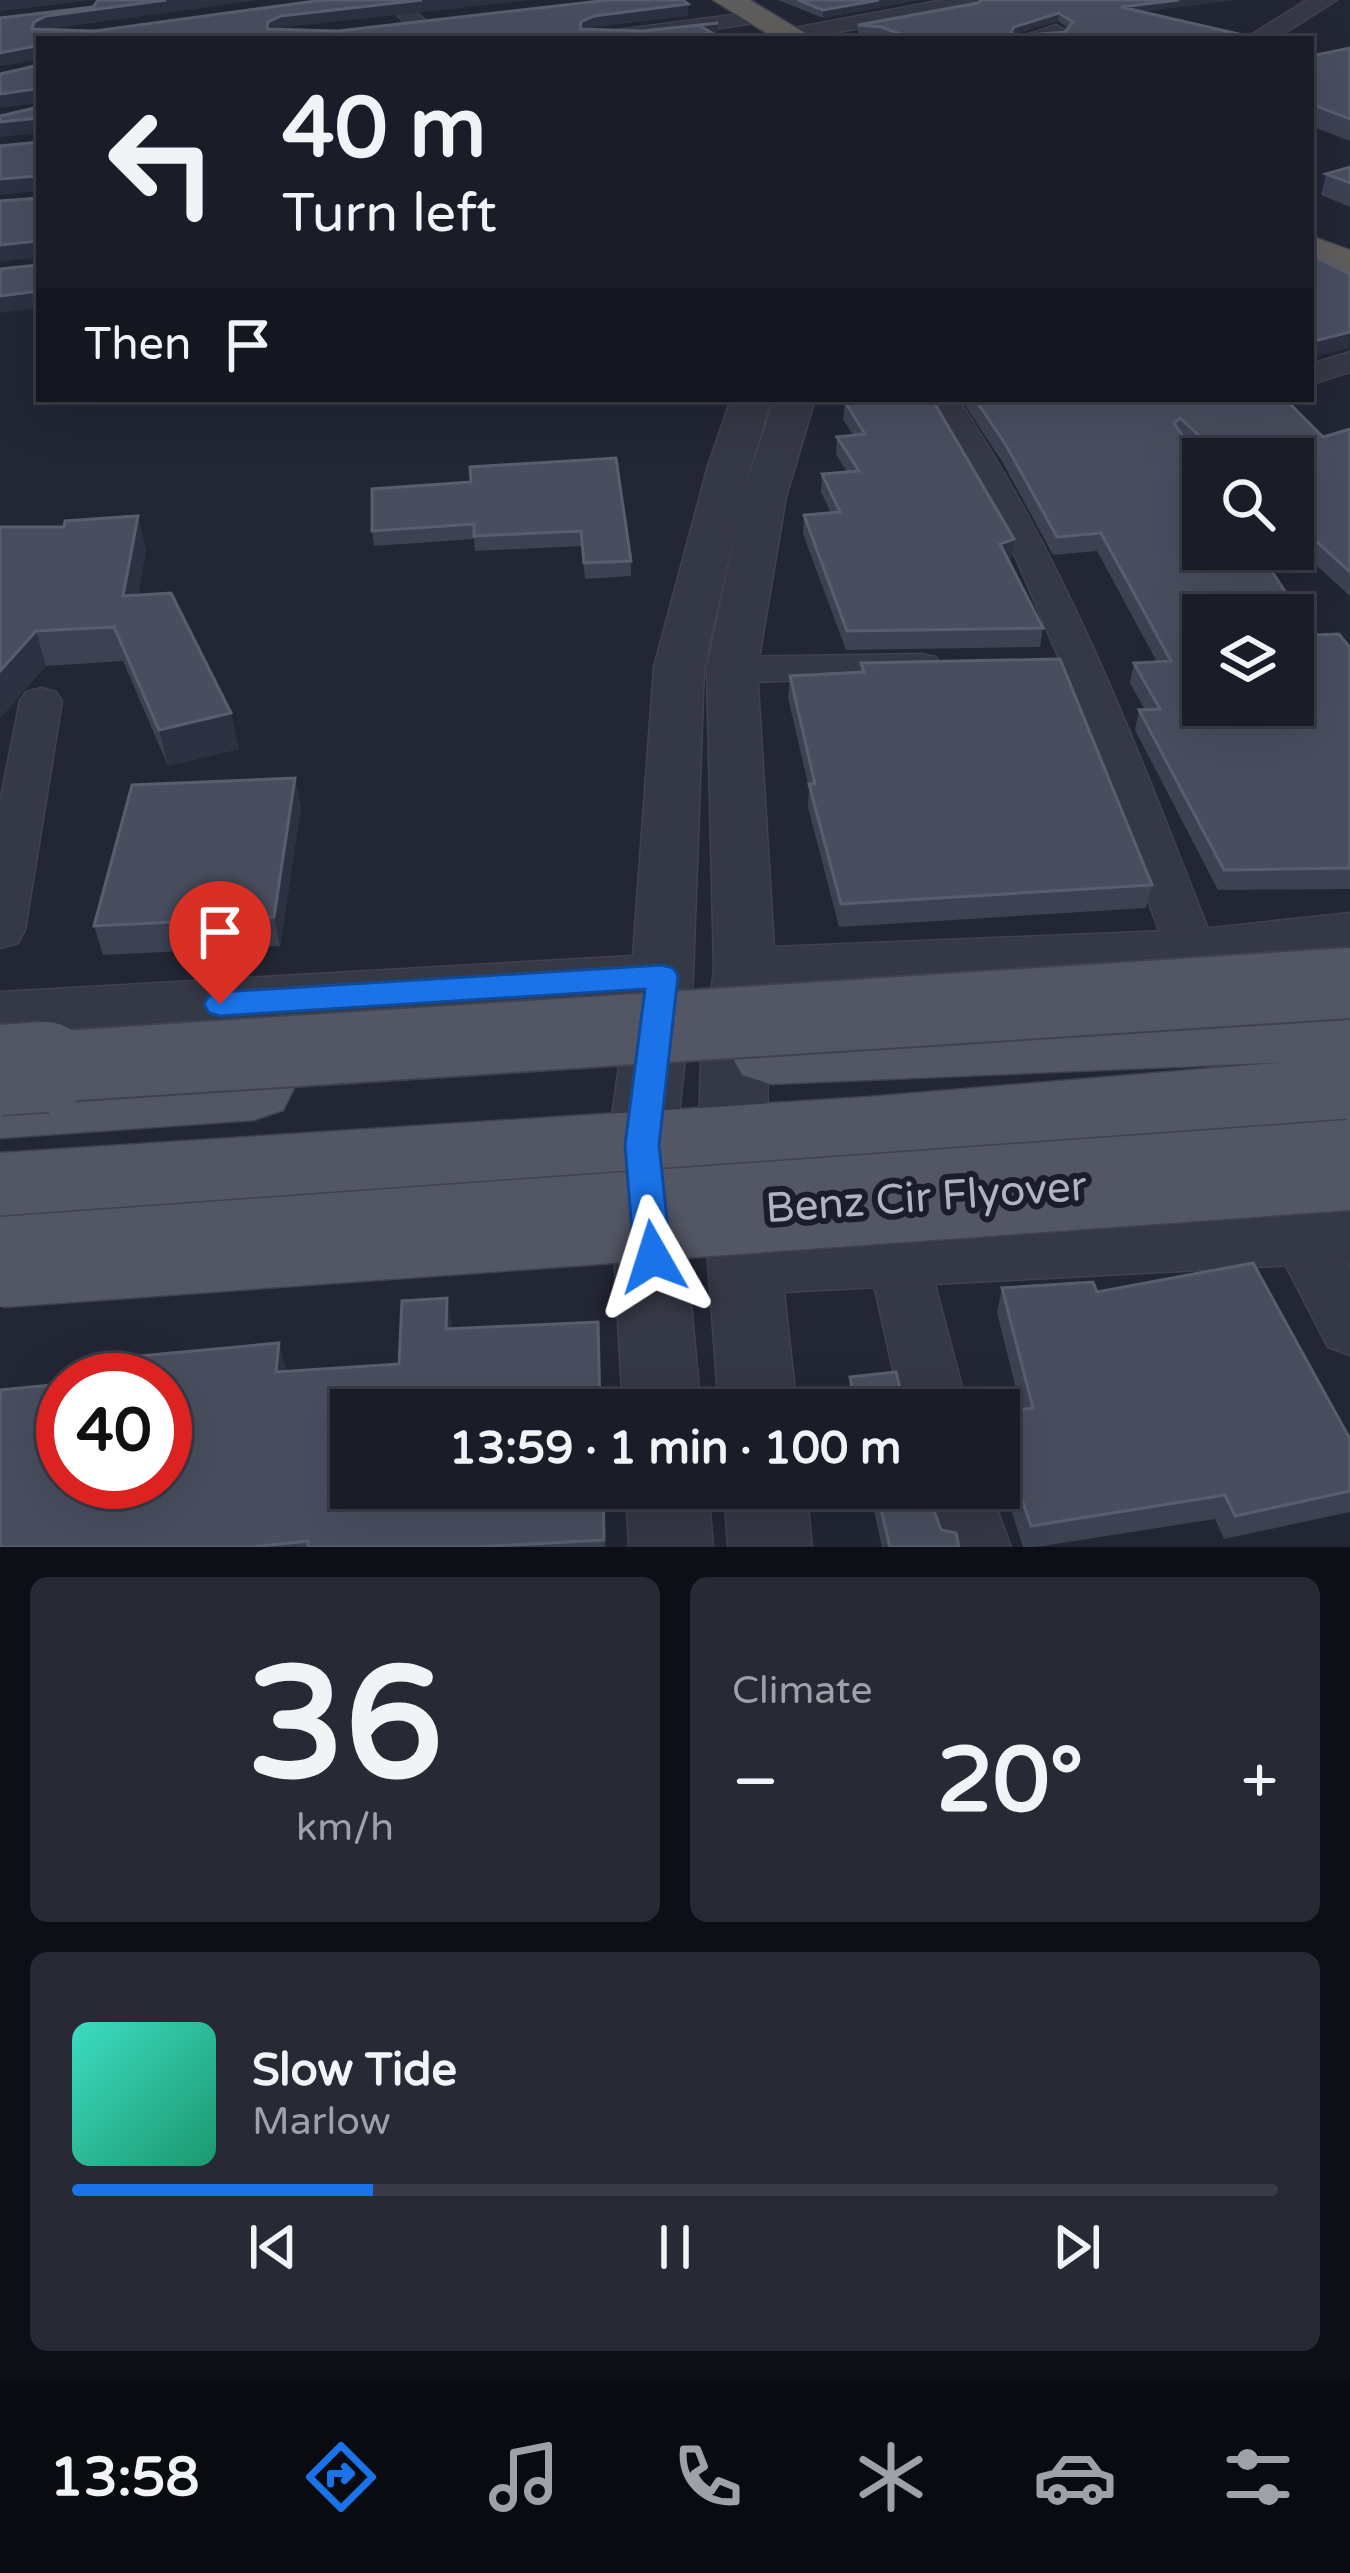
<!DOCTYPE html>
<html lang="en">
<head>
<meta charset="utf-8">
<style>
  :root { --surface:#1a1c28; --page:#272934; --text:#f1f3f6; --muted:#9fa1a8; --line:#383a45; --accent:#1a73e8 }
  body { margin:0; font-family:"Varela Round",sans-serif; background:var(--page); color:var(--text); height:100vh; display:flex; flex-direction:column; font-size:45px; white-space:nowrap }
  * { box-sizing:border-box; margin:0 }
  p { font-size:39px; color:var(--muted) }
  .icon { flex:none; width:66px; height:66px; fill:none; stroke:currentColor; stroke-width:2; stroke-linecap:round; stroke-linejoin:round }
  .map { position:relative; height:1547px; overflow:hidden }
  .sheet { display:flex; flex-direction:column; gap:30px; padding:30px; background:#0e0f16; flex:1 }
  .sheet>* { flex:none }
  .hud { position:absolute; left:36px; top:36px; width:1278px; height:366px; border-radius:0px; box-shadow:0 12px 48px #0002,0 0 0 3px var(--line); background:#1a1c28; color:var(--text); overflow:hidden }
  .tools { position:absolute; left:1182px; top:438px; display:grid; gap:24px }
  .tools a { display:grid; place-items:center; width:132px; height:132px; border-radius:0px; background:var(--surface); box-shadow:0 12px 48px #0002,0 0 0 3px var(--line); font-size:60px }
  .speed { position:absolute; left:36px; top:1353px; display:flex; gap:24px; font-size:60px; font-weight:700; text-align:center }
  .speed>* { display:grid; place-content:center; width:156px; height:156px; border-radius:50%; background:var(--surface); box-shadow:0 12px 48px #0002,0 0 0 3px var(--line); line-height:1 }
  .speed .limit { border:18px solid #d22; background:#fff; color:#111 }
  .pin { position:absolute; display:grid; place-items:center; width:102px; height:102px; color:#fff; margin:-123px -51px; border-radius:50% 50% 50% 0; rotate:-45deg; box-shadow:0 0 12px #0007 }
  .pin .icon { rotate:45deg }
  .me { position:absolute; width:132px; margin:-66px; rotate:354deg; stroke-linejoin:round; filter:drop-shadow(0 0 9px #0008) }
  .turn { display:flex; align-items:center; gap:42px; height:252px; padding:0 48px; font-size:54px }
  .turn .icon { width:156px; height:156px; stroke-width:2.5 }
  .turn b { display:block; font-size:84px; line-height:102px }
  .then { display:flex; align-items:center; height:114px; padding:0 48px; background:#0003; gap:24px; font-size:45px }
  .big { font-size:90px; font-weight:700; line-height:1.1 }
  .sheet .widget { flex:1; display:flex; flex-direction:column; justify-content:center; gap:18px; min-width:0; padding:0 42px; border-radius:18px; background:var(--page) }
  .sheet .dial { align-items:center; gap:0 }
  .dial b { font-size:156px; line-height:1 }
  .song { display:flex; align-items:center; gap:36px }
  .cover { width:144px; height:144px; border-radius:18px; background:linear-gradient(135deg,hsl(170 70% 55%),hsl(160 70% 35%)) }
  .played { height:12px; border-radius:6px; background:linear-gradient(90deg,var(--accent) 25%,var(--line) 25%) }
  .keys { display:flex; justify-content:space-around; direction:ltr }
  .heat { display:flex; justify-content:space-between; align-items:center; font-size:66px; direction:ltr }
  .sheet .tiles { flex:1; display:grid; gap:30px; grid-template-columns:1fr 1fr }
  .widget:last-child { grid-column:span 2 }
  .trip { position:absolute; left:330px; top:1389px; width:690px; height:120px; border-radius:0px; background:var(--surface); box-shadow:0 12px 48px #0002,0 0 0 3px var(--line); font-weight:700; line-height:120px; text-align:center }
  .tab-bar { display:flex; height:192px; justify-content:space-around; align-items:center; background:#0a0b10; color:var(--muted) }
  .tab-bar .icon { width:84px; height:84px }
  .tab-bar .active { color:var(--accent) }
  .tab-bar b { font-size:54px; color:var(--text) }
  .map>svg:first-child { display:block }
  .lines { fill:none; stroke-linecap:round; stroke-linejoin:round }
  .minor-casing { stroke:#3f424f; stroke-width:3 }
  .tertiary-casing { stroke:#3f424f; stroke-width:3 }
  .primary-casing { stroke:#3f424f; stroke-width:3 }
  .trunk-casing { stroke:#3d404d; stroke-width:3 }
  .minor { fill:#353845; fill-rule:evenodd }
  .tertiary { fill:#353845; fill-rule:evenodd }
  .primary { fill:#535765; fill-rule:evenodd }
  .trunk { fill:#5f5e5c; fill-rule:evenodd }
  .primary-bridge-far1-casing { stroke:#3f424f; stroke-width:74; stroke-linecap:butt }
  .primary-bridge-casing { stroke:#3f424f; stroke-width:93; stroke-linecap:butt }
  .primary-bridge-far1 { stroke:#535765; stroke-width:70 }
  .primary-bridge { stroke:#535765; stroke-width:90 }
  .wall { fill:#3d4253; fill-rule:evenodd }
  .shaded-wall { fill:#2d3142 }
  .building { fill:#494e5f; stroke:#595e6f; stroke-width:3; fill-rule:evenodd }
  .route { fill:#1a73e8; stroke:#114b97; stroke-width:3 }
  .labels { text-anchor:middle; stroke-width:12; stroke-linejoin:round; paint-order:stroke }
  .near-street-label { font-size:42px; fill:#b0b3c2; stroke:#1b1e2a }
</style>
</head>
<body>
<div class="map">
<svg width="1350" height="1547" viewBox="0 0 1350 1547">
  <rect width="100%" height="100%" fill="#222635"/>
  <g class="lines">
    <g class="minor-casing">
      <path id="minor" d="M382 0H404L444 39H421Z
        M943 0H986L976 6 802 39 778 35 789 29Z
        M755 12 765 18 762 22 643 39H584L595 33Z
        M1056 25 1067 31 1063 35 1014 39Z
        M1350 352V372L1311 384V364Z
        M932 399H958C1074 574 1141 759 1217 952L1210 965 1192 970 1174 965 1167 952 1061 663 1015 556 928 404Z
        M921 654 936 657 942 666 936 675 732 683 717 679 711 670 717 661 732 657Z
        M41 688 56 692 62 701 25 930 18 943 0 948V802L20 701 26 692Z
        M1301 1211 1322 1219 1350 1268V1355L1328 1347 1271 1237 1280 1219Z
        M897 1228 918 1236 927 1254 968 1410H902L867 1254 876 1236Z
        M921 1488H989L1011 1547H941Z"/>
    </g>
    <g class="tertiary-casing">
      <path id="tertiary" d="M1307 0H1337L1275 39H1244Z
        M731 399H771L744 491 775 399H815L786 497 757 670 774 947 1192 930 1350 913V957L1192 974 773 992C763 1073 768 1149 777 1230L1350 1200V1262L784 1292 797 1410H719L699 1139 701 1054 714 971 707 670 737 522 704 667 693 977 676 1145 701 1410H623L608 1145 628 1002 0 1040V992L633 956 654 667 708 466Z
        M626 1488H708L713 1547H629Z
        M724 1488H806L812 1547H728Z"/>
    </g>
    <g class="primary-casing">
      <path id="primary" d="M1350 1000V1121L868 1163 0 1225V1153L868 1097 1288 1062 770 1084 742 1075 730 1053 742 1031 770 1022Z
        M254 1056 283 1066 294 1088 283 1110 254 1120 0 1138V1074Z"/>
    </g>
    <g class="trunk-casing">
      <path id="trunk" d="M713 0H750L815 39H776Z
        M1311 236 1350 250V279L1311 264Z"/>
    </g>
    <use href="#minor" class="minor"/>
    <use href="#tertiary" class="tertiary"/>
    <use href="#primary" class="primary"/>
    <use href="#trunk" class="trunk"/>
    <g class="primary-bridge-far1-casing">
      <path id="primary-bridge-far1" d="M0 1070 1350 983"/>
    </g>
    <g class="primary-bridge-casing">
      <path id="primary-bridge" d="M0 1070 46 1067
        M0 1262 1350 1165"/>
    </g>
    <use href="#primary-bridge-far1" class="primary-bridge-far1"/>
    <use href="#primary-bridge" class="primary-bridge"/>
  </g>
  <path class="wall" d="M778 0H919L823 18Z
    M978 3 1142 12 1247 36 1246 39H893L881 35 858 33V25ZM1058 21 1068 28 1065 32 1014 34Z
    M1350 48V141L1311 126V56Z
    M1350 167V207L1321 195 1326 174Z
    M961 399H1285L1323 437 1350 429V596L1293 544V459L1203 460 1193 451 1314 635 1350 648V889L1218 890 1135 730 1139 710H1145L1130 683 1134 663 1157 662 1097 551 1053 555 1003 463Z
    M845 402 1014 539 1011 558 1007 559 1043 628 1040 647 846 650 803 534 804 515 831 513 821 492 822 474 847 472 836 454 837 437 853 435 843 419Z
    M470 467 631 561V576L585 579 582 546 475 551 474 539 374 546 372 531 471 482Z
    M0 527 146 549 138 595 239 749 168 766 123 661 46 666Z
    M861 663 1152 885 1146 908 839 927 808 807 809 788 788 698 790 676 860 672Z
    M301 806 280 946 103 955 94 926Z
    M1002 1288 1097 1292 1350 1439V1512L1224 1539 1215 1519 1036 1547H1023L999 1472V1413L1021 1409 997 1313Z
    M452 1329 604 1488 605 1547H0L63 1482 279 1343 286 1372 399 1364Z
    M850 1377 901 1392 914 1410H851L848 1396Z
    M869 1488H926L941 1530 959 1547H882Z"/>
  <path class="shaded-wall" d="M0 0H87V1L0 11Z
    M166 0H260L49 29H32L34 22 46 16Z
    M422 0H533L267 29 268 22 281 16Z
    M879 0H919L823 18V10Z
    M1179 0H1237L1119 15 1121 7Z
    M688 4V16L580 29 581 22 594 16Z
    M1059 13 1058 21 1013 35 1011 32 1014 27Z
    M718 23V35L712 36V39H670L699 25Z
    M35 46 38 60 0 66V53Z
    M35 89 38 103 0 108V94Z
    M39 118V133L0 137V122Z
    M38 176 39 191 0 195V179Z
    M38 241 39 257 0 262V245Z
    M39 291V308L0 313V296Z
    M1350 332 1349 348 1311 358V342Z
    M138 516 146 549 132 631 123 596Z
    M1014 539 1011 558 997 563 1000 544Z
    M36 631 46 666 0 719V671Z
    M231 713 239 749 168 766 159 730Z
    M295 778 301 806 280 946 274 917Z
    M447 1298 452 1326 451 1357 446 1329Z
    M279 1343 287 1372H276Z"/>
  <path class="building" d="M98 0H166L46 16 34 22 32 29 95 31 323 0H422L281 16 268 22 267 29 338 31 609 0H683L688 4 594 16 581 22 580 29 643 31 718 23 699 25 712 33 670 39H39V50L35 46 0 53V18L93 7Z
    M798 0H879L823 10Z
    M982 0H1179L1121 7 1247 36 1240 39H915L881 27 858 25 978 3ZM1059 13 1073 22 1065 32 1015 36 1011 32 1014 27Z
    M1350 48V119L1311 104V56Z
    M39 65V92L35 89 0 94V74Z
    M39 107V291L0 296V269L38 265V241L0 245V201L39 198 38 176 0 179V146L39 142V118L0 122V116Z
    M1350 167V183L1326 174Z
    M1311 255 1350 274V332L1311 342Z
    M872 399H932L1014 539 1000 544 1043 628 847 631 804 515 840 512 822 474 859 471 837 437 865 434 845 402Z
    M975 399H1285L1323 437 1350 429V572L1293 520V459H1225L1180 418 1174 423 1203 466V549H1257L1314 635 1339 634 1350 648V868L1224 870 1139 710 1160 709 1134 663 1171 661 1101 533 1057 537 1006 445ZM1203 615H1293V705H1203Z
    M616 458 631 561 584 563 581 531 474 536V524L372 531V489L471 482 470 467Z
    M138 516 123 596 171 593 231 713 159 730 114 627 36 631 0 671V527H64L65 521Z
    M1060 659 1152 885 841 904 809 784H815L790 676 864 672 861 663Z
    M295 778 274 917 94 926 132 785Z
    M1253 1263 1350 1439V1491L1235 1516 1225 1495 1031 1526 999 1431V1413L1033 1408 1002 1288 1093 1282 1097 1292Z
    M447 1298 446 1329 598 1322 600 1410H351V1488H603L604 1540 473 1547H308V1541L252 1547H0V1390L63 1384V1482H165V1380H82L86 1361 279 1343 276 1372 399 1364 402 1301Z
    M896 1372 901 1392 911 1395 914 1410H858L850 1377Z
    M876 1488H926L941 1530 956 1533 959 1547H890Z"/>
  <path class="route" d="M662 965 673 968 678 976 659 1145 671 1257 666 1268 653 1273 640 1268 634 1257 625 1145 645 989 220 1016 209 1013 204 1004 209 996 220 992Z"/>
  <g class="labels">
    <g class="near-street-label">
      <text transform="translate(926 1196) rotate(-4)" y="15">Benz Cir Flyover</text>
    </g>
  </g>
</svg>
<div class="tools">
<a><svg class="icon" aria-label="search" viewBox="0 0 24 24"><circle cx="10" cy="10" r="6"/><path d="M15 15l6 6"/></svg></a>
<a><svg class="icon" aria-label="layers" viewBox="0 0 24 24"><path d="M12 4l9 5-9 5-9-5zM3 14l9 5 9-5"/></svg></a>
</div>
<div class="speed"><div class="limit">40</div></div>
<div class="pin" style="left:220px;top:1004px;background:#d93025"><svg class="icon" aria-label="arrive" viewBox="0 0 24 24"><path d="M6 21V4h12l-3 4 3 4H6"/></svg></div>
<svg class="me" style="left:653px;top:1257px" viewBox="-20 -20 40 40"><path d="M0-17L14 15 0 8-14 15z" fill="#1a73e8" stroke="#fff" stroke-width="4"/></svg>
<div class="trip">13:59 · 1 min · 100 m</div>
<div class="hud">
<div class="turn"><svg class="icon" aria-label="left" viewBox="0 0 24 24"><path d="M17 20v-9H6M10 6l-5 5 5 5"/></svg><div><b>40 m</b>Turn left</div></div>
<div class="then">Then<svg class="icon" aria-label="arrive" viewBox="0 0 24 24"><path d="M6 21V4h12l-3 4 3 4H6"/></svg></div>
</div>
</div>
<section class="sheet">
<div class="tiles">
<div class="widget dial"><b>36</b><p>km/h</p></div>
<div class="widget"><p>Climate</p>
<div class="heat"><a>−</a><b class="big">20°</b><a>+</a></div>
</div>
<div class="widget">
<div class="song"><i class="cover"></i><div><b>Slow Tide</b><p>Marlow</p></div></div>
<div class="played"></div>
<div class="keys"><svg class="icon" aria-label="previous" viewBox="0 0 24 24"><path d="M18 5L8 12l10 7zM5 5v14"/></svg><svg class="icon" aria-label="pause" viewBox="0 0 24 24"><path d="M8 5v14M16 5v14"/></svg><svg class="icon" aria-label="next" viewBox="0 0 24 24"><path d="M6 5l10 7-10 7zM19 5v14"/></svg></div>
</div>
</div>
</section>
<nav class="tab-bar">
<b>13:58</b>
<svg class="icon active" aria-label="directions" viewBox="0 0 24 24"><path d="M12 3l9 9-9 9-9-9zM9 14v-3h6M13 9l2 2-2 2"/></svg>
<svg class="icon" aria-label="music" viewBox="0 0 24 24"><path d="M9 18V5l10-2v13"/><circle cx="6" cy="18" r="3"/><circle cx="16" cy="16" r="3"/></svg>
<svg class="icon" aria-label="phone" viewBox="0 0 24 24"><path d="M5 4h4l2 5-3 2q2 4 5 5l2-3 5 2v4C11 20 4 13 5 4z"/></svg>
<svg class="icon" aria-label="climate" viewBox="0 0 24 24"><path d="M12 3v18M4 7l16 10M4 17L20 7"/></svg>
<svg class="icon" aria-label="car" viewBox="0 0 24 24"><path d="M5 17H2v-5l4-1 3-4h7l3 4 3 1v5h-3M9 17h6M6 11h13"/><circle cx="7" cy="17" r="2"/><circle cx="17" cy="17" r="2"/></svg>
<svg class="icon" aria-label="filters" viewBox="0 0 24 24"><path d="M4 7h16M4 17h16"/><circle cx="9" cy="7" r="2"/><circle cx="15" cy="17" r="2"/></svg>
</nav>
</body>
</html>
